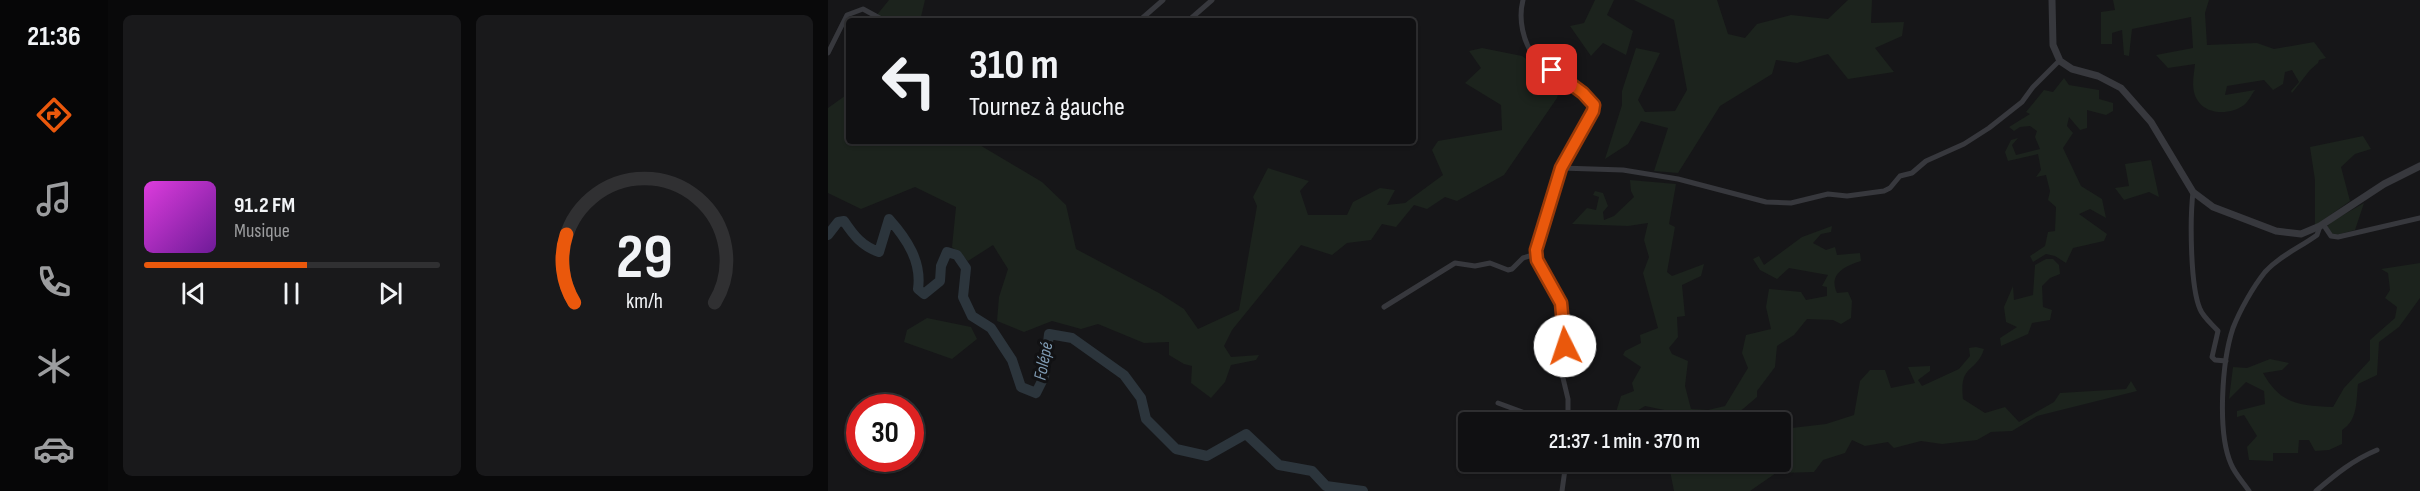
<!DOCTYPE html>
<html lang="fr">
<head>
<meta charset="utf-8">
<style>
  :root { --surface:#101012; --page:#19191b; --text:#f1f3f6; --muted:#9c9d9f; --line:#303032; --accent:#ea580c }
  body { margin:0; font-family:"Sofia Sans Condensed",sans-serif; background:var(--page); color:var(--text); height:100vh; display:flex; flex-direction:column; font-size:22px; white-space:nowrap }
  * { box-sizing:border-box; margin:0 }
  p { font-size:20px; color:var(--muted) }
  .icon { flex:none; width:33px; height:33px; fill:none; stroke:currentColor; stroke-width:2; stroke-linecap:round; stroke-linejoin:round }
  .map { position:relative; flex:1; overflow:hidden }
  .sheet { display:flex; flex-direction:column; gap:15px; padding:15px; background:#09090a; width:720px }
  .sheet>* { flex:none }
  .banner { position:absolute; left:18px; top:18px; width:570px; height:126px; border-radius:6px; box-shadow:0 2px 4px #0004,0 0 0 2px var(--line); background:#101012; color:var(--text); overflow:hidden }
  .speed { position:absolute; left:18px; top:394px; display:flex; gap:12px; font-size:30px; font-weight:700; text-align:center }
  .speed>* { display:grid; place-content:center; width:78px; height:78px; border-radius:50%; background:var(--surface); box-shadow:0 2px 4px #0004,0 0 0 2px var(--line); line-height:1 }
  .speed .limit { border:9px solid #d22; background:#fff; color:#111 }
  .pin { position:absolute; display:grid; place-items:center; width:51px; height:51px; color:#fff; margin:-26px; border-radius:12px; box-shadow:0 3px 9px #0006 }
  .me { position:absolute; width:66px; margin:-33px; rotate:356deg; stroke-linejoin:round; filter:drop-shadow(0 0 4px #0008) }
  .turn { display:flex; align-items:center; gap:21px; height:126px; padding:0 24px; font-size:27px }
  .turn .icon { width:78px; height:78px; stroke-width:2.5 }
  .turn b { display:block; font-size:42px; line-height:51px }
  .sheet .widget { flex:1; display:flex; flex-direction:column; justify-content:center; gap:9px; min-width:0; padding:0 21px; border-radius:9px; background:var(--page) }
  .sheet .dial { align-items:center; gap:0 }
  .dial svg { height:156px; overflow:visible; fill:none; stroke:var(--line); stroke-width:7; stroke-linecap:round; text-anchor:middle }
  .dial text { fill:var(--text); stroke:none }
  .song { display:flex; align-items:center; gap:18px }
  .cover { width:72px; height:72px; border-radius:9px; background:linear-gradient(135deg,hsl(300 70% 55%),hsl(280 70% 35%)) }
  .played { height:6px; border-radius:3px; background:linear-gradient(90deg,var(--accent) 55%,var(--line) 55%) }
  .keys { display:flex; justify-content:space-around; direction:ltr }
  .sheet .tiles { flex:1; display:grid; gap:15px; grid-template-columns:repeat(2,1fr) }
  .trip { position:absolute; left:630px; top:412px; width:333px; height:60px; border-radius:6px; background:var(--surface); box-shadow:0 2px 4px #0004,0 0 0 2px var(--line); font-weight:600; line-height:60px; text-align:center }
  main { display:flex; flex:1; min-height:0 }
  .tabs { display:flex; flex-direction:column; width:108px; justify-content:space-around; align-items:center; background:#060607; color:var(--muted) }
  .tabs .icon { width:42px; height:42px }
  .tabs .selected { color:var(--accent) }
  .tabs b { font-size:27px; color:var(--text) }
  .map>svg:first-child { display:block }
  .green { fill:#1c231d }
  .lines { fill:none; stroke-linecap:round; stroke-linejoin:round }
  .river { stroke:#2c353c; stroke-width:10 }
  .minor { stroke:#37383d; stroke-width:5 }
  .tertiary { stroke:#37383d; stroke-width:7 }
  .route-casing { stroke:#983908; stroke-width:15 }
  .route { stroke:#ea580c; stroke-width:10 }
  .labels { text-anchor:middle; stroke-width:6; stroke-linejoin:round; paint-order:stroke }
  .water-label { font-size:18px; font-style:italic; fill:#7f9bb3; stroke:#111113 }
</style>
</head>
<body>
<main>
<nav class="tabs">
<b>21:36</b>
<svg class="icon selected" aria-label="directions" viewBox="0 0 24 24"><path d="M12 3l9 9-9 9-9-9zM9 14v-3h6M13 9l2 2-2 2"/></svg>
<svg class="icon" aria-label="music" viewBox="0 0 24 24"><path d="M9 18V5l10-2v13"/><circle cx="6" cy="18" r="3"/><circle cx="16" cy="16" r="3"/></svg>
<svg class="icon" aria-label="phone" viewBox="0 0 24 24"><path d="M5 4h4l2 5-3 2q2 4 5 5l2-3 5 2v4C11 20 4 13 5 4z"/></svg>
<svg class="icon" aria-label="climate" viewBox="0 0 24 24"><path d="M12 3v18M4 7l16 10M4 17L20 7"/></svg>
<svg class="icon" aria-label="car" viewBox="0 0 24 24"><path d="M5 17H2v-5l4-1 3-4h7l3 4 3 1v5h-3M9 17h6M6 11h13"/><circle cx="7" cy="17" r="2"/><circle cx="17" cy="17" r="2"/></svg>
</nav>
<section class="sheet">
<div class="tiles">
<div class="widget">
<div class="song"><i class="cover"></i><div><b>91.2 FM</b><p>Musique</p></div></div>
<div class="played"></div>
<div class="keys"><svg class="icon" aria-label="previous" viewBox="0 0 24 24"><path d="M18 5L8 12l10 7zM5 5v14"/></svg><svg class="icon" aria-label="pause" viewBox="0 0 24 24"><path d="M8 5v14M16 5v14"/></svg><svg class="icon" aria-label="next" viewBox="0 0 24 24"><path d="M6 5l10 7-10 7zM19 5v14"/></svg></div>
</div>
<div class="widget dial"><svg viewBox="0 0 100 80">
<path d="M14 69A42 42 0 1 1 86 69"/>
<path d="M14 69A42 42 0 0 1 10 34" stroke="#ea580c"/>
<text x="50" y="56" font-size="32" font-weight="700">29</text>
<text x="50" y="72" font-size="11">km/h</text>
</svg></div>
</div>
</section>
<div class="map">
<svg width="1592" height="491" viewBox="0 0 1592 491">
  <rect width="100%" height="100%" fill="#161618"/>
  <path class="green" d="M61 0H97L92 21H44Z
    M767 0H786L779 15 805 31 798 55 775 43 763 56 742 26 756 23Z
    M806 0H889L900 34 917 38 929 24 963 15 1000 19 1020 0H1044L1043 23 1076 22 1074 36 1047 48 1066 72 1020 79 1000 54 969 63 948 60 944 74 892 106 850 173 826 171 840 128 813 121 800 144 777 159 794 105V91L808 48 832 53 810 100 817 112 847 111 859 90 846 20Z
    M1285 0H1381L1377 13 1379 45 1429 43 1446 49 1486 42 1498 58 1491 60 1490 63 1482 70 1464 93 1463 91 1471 82 1464 70 1457 72 1455 84 1445 90 1436 80 1399 86 1397 95 1427 90C1424 94 1420 102 1416 105 1403 115 1379 115 1370 101 1362 90 1366 75 1367 64L1340 68 1328 55 1365 48 1363 17 1304 29 1301 56 1296 55 1294 30 1284 33V44H1273V12L1287 10Z
    M654 48 694 56 733 83 729 98 676 175 629 201 617 197 599 209 586 205 568 227 554 224 543 240 519 243 504 255 473 245 404 330 396 346 403 357 431 355 428 360 403 365 397 382 383 398 363 383 364 366 356 364 341 355V342L316 343 270 324 253 329 224 321 196 332 169 321 171 297 180 269 165 245 140 261 124 247 128 207 87 187 33 209 0 193V108L21 93V141H145L214 182 238 205 248 249 331 293 356 309 370 329 411 310 429 206 425 197 440 168 481 181 472 191 480 215H519L525 202 552 188 567 190 559 205 577 203 615 175 604 150 610 141 674 130 673 105 637 83 653 68 641 51Z
    M1236 78 1241 85 1271 90V99L1285 103V111L1278 115 1259 110V128L1252 130 1241 117 1239 126 1245 133 1235 148 1253 186 1274 199 1278 218 1262 209 1251 214 1279 234 1276 241 1245 248 1238 263 1227 256 1218 254 1205 262 1202 256 1217 246 1220 232 1227 231 1228 207 1220 200 1222 191 1218 175 1208 177 1213 170 1210 154 1180 161 1177 152 1183 140 1190 138 1184 145 1188 155 1212 149 1207 137 1209 131 1202 126 1192 127 1186 131 1181 127 1202 114 1198 112 1216 90 1225 92Z
    M1535 136 1543 149 1527 154 1513 167 1522 201 1487 226V180L1482 147Z
    M1323 160 1331 197 1321 192 1296 200 1287 188 1301 186 1297 164Z
    M802 180 848 184 841 224 847 227 839 272 844 276 876 264 873 276 854 285 857 316 849 317 850 337 841 348 844 354 860 361 857 386 863 409 880 410 897 406 920 368 914 353 918 335 943 329 938 307 941 289 973 292 978 300 999 296V287L994 286 1000 275 961 268 949 279 932 270 925 259 931 256 936 265 974 237 1004 226 1003 232 993 234 985 243 998 250 1007 247 1009 255 1032 253 1033 261C1017 266 1000 274 1009 293L1020 292 1024 301 1023 318 1013 324 1005 320 979 319 966 335 949 346 947 367 929 391V397L909 414 918 423H836L837 415H844L846 412 817 406 801 416 797 423H783L785 422 793 396 806 391 804 383 813 367 795 355 797 351 813 343 812 335 830 328 815 273 821 257 816 240 820 223 800 226 744 224 759 208 768 210 771 197 765 195 767 191 775 193 780 206 775 212 776 220 786 216 806 197 803 191Z
    M1536 203 1527 230 1501 237 1498 228 1503 222Z
    M1218 259H1225L1231 265 1232 274 1222 278 1214 286 1215 307 1224 310 1222 320 1204 323 1200 334 1173 346 1172 338 1189 327 1178 322 1176 307 1185 286 1186 300 1205 295 1207 265Z
    M1592 263V298L1571 327 1551 342 1549 375 1530 384C1528 402 1530 420 1514 430V444L1501 450 1487 451 1481 440H1471L1470 453H1445V461L1421 460 1419 447 1429 436 1416 415 1409 417V411L1437 404 1436 391 1418 382 1401 399 1405 367 1419 368 1442 359 1461 363 1454 370 1435 373C1453 405 1471 405 1505 407L1516 388 1542 360V340L1567 318 1569 307 1557 298 1562 290 1560 273 1553 269Z
    M99 318 143 327 149 339 124 359 76 342 79 330Z
    M1148 347 1156 349C1148 374 1131 363 1135 399L1157 413 1177 407 1191 422 1226 402 1232 393 1298 389 1303 381 1309 391 1209 416 1184 431 1163 432 1149 440 1114 444 1093 441 1066 448 1060 442 1037 446 1024 440 1017 453 995 460 986 472 948 473 922 491H846L842 471 824 474 825 465 832 462H952L953 432 955 429 998 424 1026 415 1032 381 1042 370H1057L1063 388 1087 383 1080 367 1102 366V371L1090 380 1094 386 1131 369 1142 356 1141 348Z"/>
  <g class="lines">
    <path class="river" d="M0 235 10 222 16 221C26 236 34 246 51 252L61 219C79 239 94 262 90 289L96 294 112 281 113 266 119 252 129 255 138 268 135 297 144 316 163 328 184 360 193 387 208 393 216 377 221 334 244 338 296 375 313 398 318 419 348 449 379 456 418 434 451 465 484 471 498 486 535 491"/>
    <path class="minor" d="M695 0C690 19 695 42 707 58L755 93 766 105 765 111 733 168 708 250 709 260 734 308 737 346 734 374 740 399V423
      M311 21 335 0
      M360 21 384 0
      M0 53 19 15 35 9 57 21
      M733 168 795 170 850 179 938 202 963 203 1000 194 1019 196 1056 191 1062 188 1072 176 1084 173 1098 161 1136 144 1161 128 1194 102 1205 87 1232 60
      M1365 192C1362 218 1362 286 1372 309 1375 317 1384 324 1390 331L1384 357 1387 360 1398 361
      M1495 224 1503 236 1510 237 1592 218
      M556 307 627 263 647 266 662 263 680 270 684 269 695 258 708 254
      M670 403 708 417H730L740 422
      M734 491 738 462
      M1421 491C1415 482 1407 474 1403 464 1389 432 1394 361 1405 328 1412 310 1425 287 1437 272 1451 256 1473 247 1489 235L1492 226
      M1488 491C1508 474 1525 460 1549 450"/>
    <path class="tertiary" d="M1224 0 1225 45 1232 61 1244 69 1270 76 1293 88 1323 122 1365 192 1385 207 1448 231 1473 234 1492 226 1556 184 1592 166"/>
  </g>
  <g class="lines">
    <g class="route-casing">
      <path id="route" d="M724 70 755 93 766 105 765 111 733 168 708 250 709 260 733 303 737 346"/>
    </g>
    <use href="#route" class="route"/>
  </g>
  <g class="labels">
    <g class="water-label">
      <text transform="translate(215 361) rotate(-79)" y="6">Folépé</text>
    </g>
  </g>
</svg>
<div class="speed"><div class="limit">30</div></div>
<div class="pin" style="left:724px;top:70px;background:#d93025"><svg class="icon" aria-label="arrive" viewBox="0 0 24 24"><path d="M6 21V4h12l-3 4 3 4H6"/></svg></div>
<svg class="me" style="left:737px;top:346px" viewBox="-20 -20 40 40"><circle r="19" fill="#fff"/><path d="M0-13L10 11 0 6-10 11z" fill="#ea580c"/></svg>
<div class="trip">21:37 · 1 min · 370 m</div>
<div class="banner">
<div class="turn"><svg class="icon" aria-label="left" viewBox="0 0 24 24"><path d="M17 20v-9H6M10 6l-5 5 5 5"/></svg><div><b>310 m</b>Tournez à gauche</div></div>
</div>
</div>
</main>
</body>
</html>
